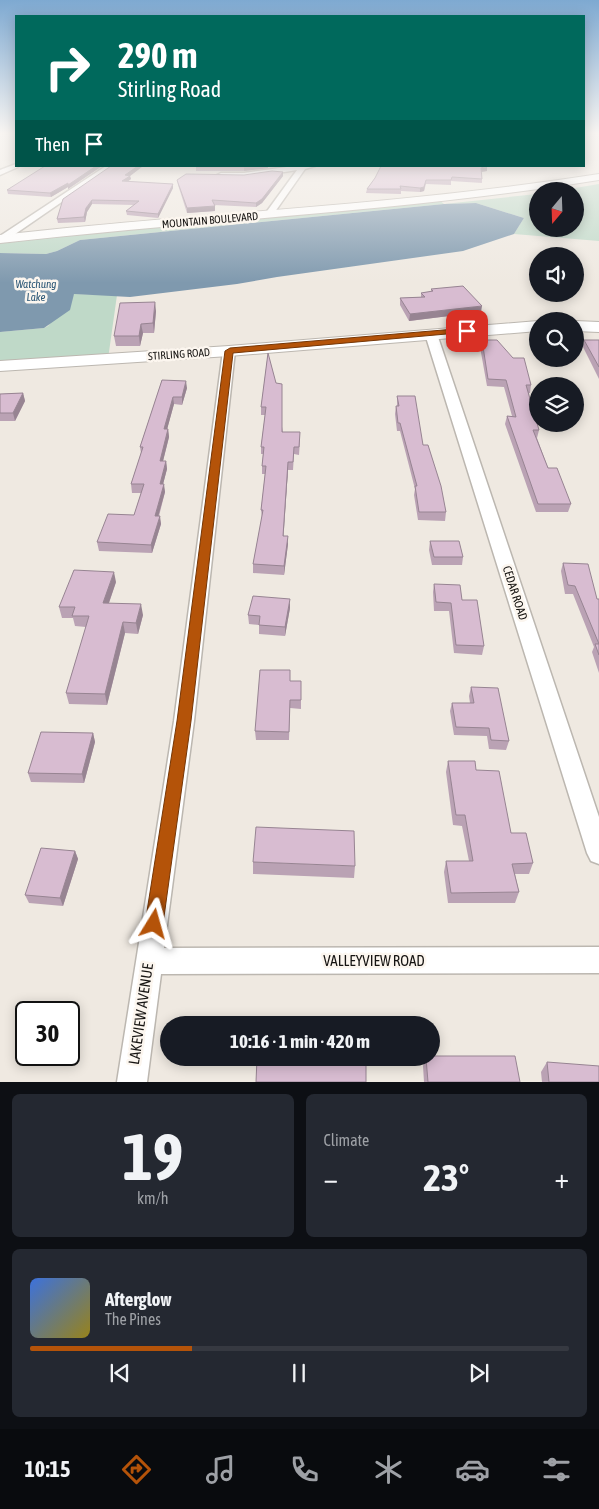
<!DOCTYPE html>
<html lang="en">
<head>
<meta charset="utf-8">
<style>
  :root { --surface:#171b24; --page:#242831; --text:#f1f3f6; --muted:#9ea1a6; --line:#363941; --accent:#b45309 }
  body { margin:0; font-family:"Asap Condensed",sans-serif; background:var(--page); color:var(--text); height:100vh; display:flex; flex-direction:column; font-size:19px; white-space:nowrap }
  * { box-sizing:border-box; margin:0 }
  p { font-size:16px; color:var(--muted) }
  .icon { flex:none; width:28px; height:28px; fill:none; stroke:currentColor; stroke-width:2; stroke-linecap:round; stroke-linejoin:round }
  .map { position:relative; height:1082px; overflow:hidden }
  .details { display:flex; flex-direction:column; gap:12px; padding:12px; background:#0d0f14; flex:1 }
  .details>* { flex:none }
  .hud { position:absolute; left:15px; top:15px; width:570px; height:152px; border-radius:0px; box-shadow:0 2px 12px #0003; background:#00695c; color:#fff; overflow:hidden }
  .needle { width:32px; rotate:199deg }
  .controls { position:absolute; left:529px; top:182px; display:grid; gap:10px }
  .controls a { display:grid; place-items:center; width:55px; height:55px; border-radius:50%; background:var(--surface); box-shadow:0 2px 12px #0003; font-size:25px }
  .speed { position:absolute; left:15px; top:1001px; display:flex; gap:10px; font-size:25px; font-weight:700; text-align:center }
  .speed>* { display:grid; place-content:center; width:65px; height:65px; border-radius:50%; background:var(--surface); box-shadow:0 2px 12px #0003; line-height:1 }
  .speed .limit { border:2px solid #111; border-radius:8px; background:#fff; color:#111 }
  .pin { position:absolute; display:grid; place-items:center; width:42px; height:42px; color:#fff; margin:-21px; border-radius:10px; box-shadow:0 2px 8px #0006 }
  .me { position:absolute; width:55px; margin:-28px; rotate:8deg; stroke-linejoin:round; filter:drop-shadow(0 0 4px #0008) }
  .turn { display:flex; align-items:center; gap:18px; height:105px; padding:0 20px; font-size:22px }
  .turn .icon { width:65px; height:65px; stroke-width:2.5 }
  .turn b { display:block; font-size:35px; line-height:42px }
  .then { display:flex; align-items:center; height:48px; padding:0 20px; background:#0003; gap:10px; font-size:19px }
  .big { font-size:38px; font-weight:700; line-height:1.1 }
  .details .widget { flex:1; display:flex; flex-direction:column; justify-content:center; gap:8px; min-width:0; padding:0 18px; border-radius:8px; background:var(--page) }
  .details .dial { align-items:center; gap:0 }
  .dial b { font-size:65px; line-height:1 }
  .song { display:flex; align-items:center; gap:15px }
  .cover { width:60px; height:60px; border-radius:8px; background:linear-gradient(135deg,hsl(220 70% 55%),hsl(50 70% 35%)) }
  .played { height:5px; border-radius:2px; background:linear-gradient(90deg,var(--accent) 30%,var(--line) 30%) }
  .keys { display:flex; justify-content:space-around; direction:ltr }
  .heat { display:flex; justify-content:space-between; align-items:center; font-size:28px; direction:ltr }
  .details .tiles { flex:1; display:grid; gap:12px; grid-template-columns:1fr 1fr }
  .widget:last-child { grid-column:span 2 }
  .trip { position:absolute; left:160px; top:1016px; width:280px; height:50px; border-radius:25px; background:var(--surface); box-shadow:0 2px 12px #0003; font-weight:700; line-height:50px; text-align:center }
  .menu { display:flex; height:80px; justify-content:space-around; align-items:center; background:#090b0e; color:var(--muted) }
  .menu .icon { width:35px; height:35px }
  .menu .on { color:var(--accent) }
  .menu b { font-size:22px; color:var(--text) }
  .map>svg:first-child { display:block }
  .green { fill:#bfd9c8 }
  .water { fill:#7f99ae }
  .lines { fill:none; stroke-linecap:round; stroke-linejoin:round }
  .street-casing { stroke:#bcb7b0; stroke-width:3 }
  .secondary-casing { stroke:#bcb7b0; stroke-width:2 }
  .street { fill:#fff; fill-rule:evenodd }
  .secondary { fill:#fff; fill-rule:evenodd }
  .wall { fill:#baa2b4 }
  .shaded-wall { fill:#978492 }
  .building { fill:#d8bcd1; stroke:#978492 }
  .route { fill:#b45309; stroke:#753606 }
  .labels { text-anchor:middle; stroke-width:5; stroke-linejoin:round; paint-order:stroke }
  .far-street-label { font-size:11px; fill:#161412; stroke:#fcf6ef }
  .far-water-label { font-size:11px; font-style:italic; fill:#285474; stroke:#fcf6ef }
  .street-label { font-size:12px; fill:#161412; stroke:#fcf6ef }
  .near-street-label { font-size:15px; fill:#161412; stroke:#fcf6ef }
</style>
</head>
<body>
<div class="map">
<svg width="599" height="1082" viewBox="0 0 599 1082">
  <rect width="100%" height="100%" fill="#efe9e1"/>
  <path class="green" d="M599 184V241L514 234 524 218 476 203 444 204 80 240 57 251 46 254 0 253V239L438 199 444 204 537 194 538 229H575V191H557Z
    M74 294 117 295 108 359 0 366V332L44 328 48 326Z"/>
  <path class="water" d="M476 203 524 218 514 234 463 251 277 277 237 284 130 297 74 294 70 310 44 328 0 332V253L46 254 57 251 80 240 444 204Z"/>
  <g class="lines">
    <g class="street-casing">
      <path id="street" d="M16 164 18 167 0 175V170Z
        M106 166H114L5 241H0V236Z
        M294 166H315L305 169 272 216H269L265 214 297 170C282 172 229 182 217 175L221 173H244Z
        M431 331 437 334 599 817V864L591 861 587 853 425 334Z
        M229 348 235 351 194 721 164 948 599 947V973L161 974 147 1082H117L174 721 223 351Z"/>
    </g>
    <g class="secondary-casing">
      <path id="secondary" d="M599 174V180C400 212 200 220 0 243V235C200 213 400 205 599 174Z
        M538 321V331L229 356 0 371V361L229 346Z
        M575 321 599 322V332L575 331Z"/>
    </g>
    <use href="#street" class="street"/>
    <use href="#secondary" class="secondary"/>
  </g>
  <path class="wall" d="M102 166 68 189V187L51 197 8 194 7 190Z
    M111 166H143L130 176 131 179 128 181 173 188 158 218 127 215 126 211 134 205 92 204 87 212 85 222 58 223 57 219Z
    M197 166H268V168L244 171H196V167Z
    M487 171 481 172 482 179V183L451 181V185L426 184 424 191 420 192 401 191V194L366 193 367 189 375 178Z
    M283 176 262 203 256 207 214 205 215 211 187 213 178 185 177 180Z
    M431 289 481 312 409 321 400 305V298L421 297V293L431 292Z
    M156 311 154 333H143L140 346H116L114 336Z
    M482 340 531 385 530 393H528L539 430 537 438 548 468 571 504 568 512H536L505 424 507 416H512L504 387 487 386 480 347Z
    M584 340H599V379L583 347Z
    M268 353 283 432 300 440 299 455 294 454 293 470H288L283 536 288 544 284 575 253 573V564L262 517 261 510 265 474H262V466L263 454H261V447L265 415H261V407Z
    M162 380 187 388 182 405 174 404 167 429H168L169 437 163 461H166L167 469 163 484 165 492 159 516 161 524 152 553 99 551 97 542 134 515 141 493H132L131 484 141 453 140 447Z
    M23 393 25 401 15 421H0V394Z
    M397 396 423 445 446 512 445 521 418 520 414 495 415 489 400 431H397L395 414 396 406H397Z
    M430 541 463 557 462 565H432L429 550Z
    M563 563 597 599H599V673L592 652 594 647 573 594H565L561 571Z
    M116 582 109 603 143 615 138 634 125 633 107 705 69 704 66 693 86 627 75 626 73 618H62L59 607Z
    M434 584 462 600 484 646 482 655 454 653 449 611H434L433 592Z
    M290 608 285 636 259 634V625L249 624 248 615Z
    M290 681H301V709L290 708 289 740H256L255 731Z
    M471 687 509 741 506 750 489 749 487 736 454 735 450 711 452 703H470L469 696Z
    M93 733 95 742 84 783 31 782 28 773Z
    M448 761 476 770 511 833 533 863 529 874H515L519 892 515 903H448L444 872 446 861H469L462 826 453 825 446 772Z
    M75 851 78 859 63 906 29 903 25 895Z
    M253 862 355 866 354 878 253 874Z
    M425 1058H431L520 1082H424L423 1066Z
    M547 1062 599 1082H542L541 1072Z"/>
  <path class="shaded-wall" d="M96 166H102L68 189V187L51 197 50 193Z
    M138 166H143L130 176 131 179 123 185 122 181 125 175Z
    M249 166H268V168L244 171V167Z
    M487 167V171L481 172V168Z
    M283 172V176L262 203 256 207V203Z
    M426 180 424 191 420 192V188Z
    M173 184V188L158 218V214Z
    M92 200V204L87 212 85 222 84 217 86 208Z
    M215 206V211L187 213V208Z
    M155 302 156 311 154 333 153 323Z
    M482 306 481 312 409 321 410 314Z
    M141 324 143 333 140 346 139 336Z
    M186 381 187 388 182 405V397Z
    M23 393 25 401 15 421 13 413Z
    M173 397 174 404 165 437 164 429Z
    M168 429 169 437 161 469 160 461Z
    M166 461 167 469 161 492 160 484Z
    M288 462V470L283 544V536Z
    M164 484 165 492 156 524 155 516Z
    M160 516 161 524 152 553 151 545Z
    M288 536V544L284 575V566Z
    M114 572 116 582 105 614 103 603Z
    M290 599V608L285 636V627Z
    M141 604 143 615 138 634 136 623Z
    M123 622 125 633 107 705 105 694Z
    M93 733 95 742 84 783 82 774Z
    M75 851 78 859 63 906 60 898Z"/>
  <path class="building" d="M45 166H96L68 185V183L50 193 7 190Z
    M111 166H138L125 175 130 176 122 181 173 184 158 214 126 211 139 201 92 200 86 208 84 217 57 219 63 199Z
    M197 166H249L244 167H196Z
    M381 166H487L481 168 482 179 452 177 451 180H426L424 187 420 188 400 186 401 189H367L375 178Z
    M272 171 283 172 262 199 256 203 212 200 215 206 187 208 177 180 186 174 244 175Z
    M463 286 482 306 410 314 400 298 425 297 421 293 433 291 431 289Z
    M155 302 153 323 141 324 139 336H114L120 303Z
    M482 340H497L513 358H524L531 385H526L539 430H533L548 468H557L571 504H538L507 416 516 417 506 380 488 379Z
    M584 340H599V367Z
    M268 353 276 383 282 384V432H300L299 447H294L293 462H288L283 536H288L284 566 253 564 263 510H261L266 466H262L264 447H261L266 407H261Z
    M162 380 186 381 182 397H173L164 429H168L160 461H166L160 484H164L155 516H160L151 545 97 542 108 514 134 515 144 484H131L143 447H140Z
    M23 393 13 413H0V394Z
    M397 396H415L423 445H428L441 486 446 512H419L415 486H417L400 423H398L396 406H399Z
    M430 541H459L463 557H434Z
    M563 563 588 564 597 599H599V655L595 644H599L575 586 568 585Z
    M74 570 114 572 103 603 141 604 136 623 123 622 105 694 66 693 89 616H72L75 607H59Z
    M434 584 460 585 462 600H477L484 646 456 645 451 603 436 602Z
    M253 596 290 599 285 627 259 625 260 616 248 615Z
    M260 670H290V681H301V700H290L289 732 255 731Z
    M471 687 498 688 509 741 491 740 489 728 456 727 452 703H474Z
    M41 732 93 733 82 774 28 773Z
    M448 761H475L476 770 499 771 511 833H526L533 863 512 864 519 892 451 893 446 861H473L465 815H456Z
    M256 827 354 831 355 866 253 862Z
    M41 848 75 851 60 898 25 895Z
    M431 1056H515L520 1082H428L426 1058H431Z
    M257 1058H296L366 1061V1082H256Z
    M547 1062 599 1066V1082H549Z"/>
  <linearGradient id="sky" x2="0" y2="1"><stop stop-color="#7ea9d1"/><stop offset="0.47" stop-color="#f8f5f2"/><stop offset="1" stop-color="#f8f5f2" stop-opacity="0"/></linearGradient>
  <rect width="599" height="283" fill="url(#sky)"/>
  <path class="route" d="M467 328 471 331 469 332 233 353 191 721 163 924 160 931 154 933 148 931 145 924 177 721 225 351 230 348Z"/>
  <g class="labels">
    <g class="far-street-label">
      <text transform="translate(210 220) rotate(-5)" y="4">MOUNTAIN BOULEVARD</text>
      <text transform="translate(179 354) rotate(-4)" y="4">STIRLING ROAD</text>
    </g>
    <g class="far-water-label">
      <text x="36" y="288">Watchung<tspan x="36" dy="13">Lake</tspan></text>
    </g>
    <g class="street-label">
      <text transform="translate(515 593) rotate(72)" y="4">CEDAR ROAD</text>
    </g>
    <g class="near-street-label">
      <text x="374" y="966">VALLEYVIEW ROAD</text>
      <text transform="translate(141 1014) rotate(-82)" y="5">LAKEVIEW AVENUE</text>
    </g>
  </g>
</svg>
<div class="controls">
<a><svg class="needle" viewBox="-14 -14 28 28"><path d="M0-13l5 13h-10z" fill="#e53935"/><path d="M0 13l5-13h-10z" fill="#9ea1a6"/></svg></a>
<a><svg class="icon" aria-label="sound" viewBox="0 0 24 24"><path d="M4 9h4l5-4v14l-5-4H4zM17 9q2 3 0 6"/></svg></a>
<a><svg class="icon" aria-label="search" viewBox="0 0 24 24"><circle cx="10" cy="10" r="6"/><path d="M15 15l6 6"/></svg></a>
<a><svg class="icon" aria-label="layers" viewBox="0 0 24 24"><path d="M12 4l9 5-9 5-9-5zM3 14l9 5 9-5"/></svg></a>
</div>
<div class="speed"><div class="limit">30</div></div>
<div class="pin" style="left:467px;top:331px;background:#d93025"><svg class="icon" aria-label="arrive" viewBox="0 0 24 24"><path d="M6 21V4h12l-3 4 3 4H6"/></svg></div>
<svg class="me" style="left:154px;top:924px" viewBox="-20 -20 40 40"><path d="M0-17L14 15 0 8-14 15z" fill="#b45309" stroke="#fff" stroke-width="4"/></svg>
<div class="trip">10:16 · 1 min · 420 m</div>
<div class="hud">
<div class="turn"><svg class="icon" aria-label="right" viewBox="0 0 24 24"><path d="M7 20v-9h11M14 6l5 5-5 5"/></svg><div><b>290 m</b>Stirling Road</div></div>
<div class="then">Then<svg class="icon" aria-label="arrive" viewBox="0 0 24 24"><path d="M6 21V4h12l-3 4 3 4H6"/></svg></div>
</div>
</div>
<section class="details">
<div class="tiles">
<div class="widget dial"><b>19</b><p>km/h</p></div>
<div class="widget"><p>Climate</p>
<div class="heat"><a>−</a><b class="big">23°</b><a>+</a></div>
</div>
<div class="widget">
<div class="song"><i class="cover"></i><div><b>Afterglow</b><p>The Pines</p></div></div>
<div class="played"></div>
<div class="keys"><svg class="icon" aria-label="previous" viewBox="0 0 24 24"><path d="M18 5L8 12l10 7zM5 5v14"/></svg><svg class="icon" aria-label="pause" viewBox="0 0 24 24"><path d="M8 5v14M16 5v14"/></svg><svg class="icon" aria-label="next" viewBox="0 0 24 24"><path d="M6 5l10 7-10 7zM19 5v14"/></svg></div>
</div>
</div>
</section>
<nav class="menu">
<b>10:15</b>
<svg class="icon on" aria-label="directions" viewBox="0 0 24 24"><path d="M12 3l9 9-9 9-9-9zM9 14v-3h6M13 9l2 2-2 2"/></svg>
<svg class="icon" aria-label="music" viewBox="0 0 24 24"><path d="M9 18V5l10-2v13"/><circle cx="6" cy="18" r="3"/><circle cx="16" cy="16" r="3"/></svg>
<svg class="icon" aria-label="phone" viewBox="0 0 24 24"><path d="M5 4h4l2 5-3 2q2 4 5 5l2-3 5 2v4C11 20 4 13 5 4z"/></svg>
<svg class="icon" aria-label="climate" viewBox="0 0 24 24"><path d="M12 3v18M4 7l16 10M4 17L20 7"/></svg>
<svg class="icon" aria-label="car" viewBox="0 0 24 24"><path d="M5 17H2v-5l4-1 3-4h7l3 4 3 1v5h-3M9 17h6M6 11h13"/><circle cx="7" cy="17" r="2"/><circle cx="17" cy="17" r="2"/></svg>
<svg class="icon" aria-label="filters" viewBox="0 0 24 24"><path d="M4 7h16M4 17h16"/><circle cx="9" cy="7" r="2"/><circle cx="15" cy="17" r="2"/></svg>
</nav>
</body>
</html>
